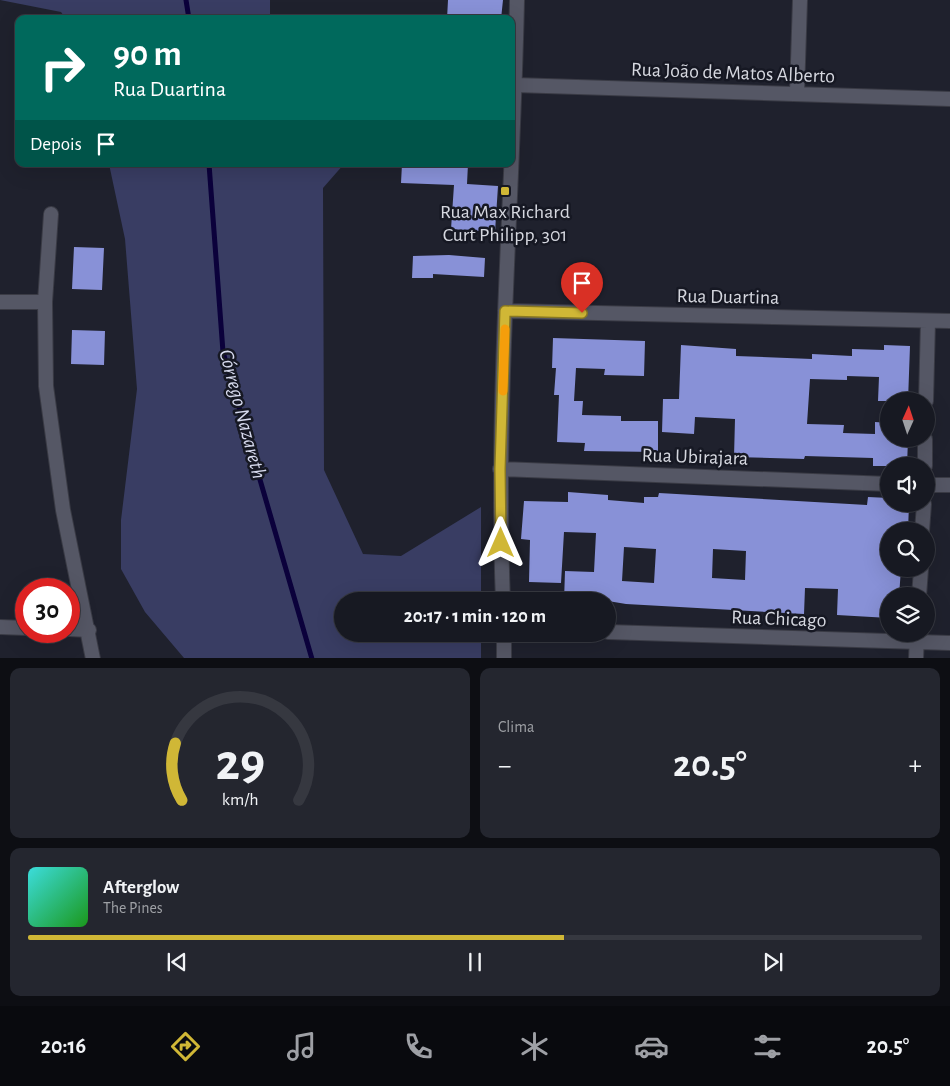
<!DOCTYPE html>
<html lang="pt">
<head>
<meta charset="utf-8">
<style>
  :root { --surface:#171922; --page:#24262f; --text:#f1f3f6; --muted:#9ea0a5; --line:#363840; --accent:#d0b736 }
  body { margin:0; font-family:"Alegreya Sans",sans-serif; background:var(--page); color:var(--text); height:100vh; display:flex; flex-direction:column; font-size:19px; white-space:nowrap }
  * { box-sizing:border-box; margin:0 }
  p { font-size:16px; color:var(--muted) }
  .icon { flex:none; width:28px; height:28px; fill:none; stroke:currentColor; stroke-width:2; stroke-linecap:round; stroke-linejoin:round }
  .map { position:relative; height:658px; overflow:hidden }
  .drawer { display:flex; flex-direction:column; gap:10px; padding:10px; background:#0d0e13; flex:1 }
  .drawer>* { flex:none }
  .guide { position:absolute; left:15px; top:15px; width:500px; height:152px; border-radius:10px; box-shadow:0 5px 20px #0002,0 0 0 1px var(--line); background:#00695c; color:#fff; overflow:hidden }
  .needle { width:32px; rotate:3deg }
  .controls { position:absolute; left:880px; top:392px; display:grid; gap:10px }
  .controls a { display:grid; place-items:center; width:55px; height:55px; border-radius:50%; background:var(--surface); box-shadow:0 5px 20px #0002,0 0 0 1px var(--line); font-size:25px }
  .speed { position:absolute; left:15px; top:578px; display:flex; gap:10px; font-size:25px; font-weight:700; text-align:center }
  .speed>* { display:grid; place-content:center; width:65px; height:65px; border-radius:50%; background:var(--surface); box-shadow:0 5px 20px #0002,0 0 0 1px var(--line); line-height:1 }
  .speed .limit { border:8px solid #d22; background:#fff; color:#111 }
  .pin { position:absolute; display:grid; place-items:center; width:42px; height:42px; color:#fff; margin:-51px -21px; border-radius:50% 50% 50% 0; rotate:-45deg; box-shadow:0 0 5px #0007 }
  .pin .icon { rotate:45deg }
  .me { position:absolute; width:55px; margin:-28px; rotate:0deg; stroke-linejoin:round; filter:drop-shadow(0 0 4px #0008) }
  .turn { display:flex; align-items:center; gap:18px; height:105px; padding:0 15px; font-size:22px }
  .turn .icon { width:65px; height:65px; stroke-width:2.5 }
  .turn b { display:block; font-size:35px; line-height:42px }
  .then { display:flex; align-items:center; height:48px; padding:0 15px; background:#0003; gap:10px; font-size:19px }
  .big { font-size:38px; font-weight:700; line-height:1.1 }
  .drawer .widget { flex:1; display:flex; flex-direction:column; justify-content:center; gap:8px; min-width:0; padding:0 18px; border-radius:10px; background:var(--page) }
  .drawer .dial { align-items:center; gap:0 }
  .dial svg { height:130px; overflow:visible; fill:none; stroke:var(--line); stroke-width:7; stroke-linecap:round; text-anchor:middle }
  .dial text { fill:var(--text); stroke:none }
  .song { display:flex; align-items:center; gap:15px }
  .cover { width:60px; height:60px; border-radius:8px; background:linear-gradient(135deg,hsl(180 70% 55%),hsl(120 70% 35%)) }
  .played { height:5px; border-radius:2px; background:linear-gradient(90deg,var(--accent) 60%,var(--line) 60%) }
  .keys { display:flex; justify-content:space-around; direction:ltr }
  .heat { display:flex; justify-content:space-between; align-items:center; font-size:28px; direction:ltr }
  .drawer .tiles { flex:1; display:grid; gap:10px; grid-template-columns:1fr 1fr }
  .widget:last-child { grid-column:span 2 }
  .trip { position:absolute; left:334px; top:592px; width:282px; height:50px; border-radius:25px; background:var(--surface); box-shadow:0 5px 20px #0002,0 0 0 1px var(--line); font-weight:700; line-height:50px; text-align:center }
  .dock { display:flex; height:80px; justify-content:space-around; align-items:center; background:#090a0e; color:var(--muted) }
  .dock .icon { width:35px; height:35px }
  .dock .current { color:var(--accent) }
  .dock b { font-size:22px; color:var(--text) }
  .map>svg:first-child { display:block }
  .green { fill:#393d63 }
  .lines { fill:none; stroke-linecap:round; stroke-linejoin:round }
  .stream { stroke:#0b013b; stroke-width:5 }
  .building { fill:#8891d7; fill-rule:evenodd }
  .minor-casing { stroke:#3a3b45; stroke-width:16 }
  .minor { stroke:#555765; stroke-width:14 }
  .route-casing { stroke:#877723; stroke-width:12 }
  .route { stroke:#d0b736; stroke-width:9 }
  .slow { stroke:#f59e0b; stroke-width:9 }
  .poi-dot { fill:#d0b736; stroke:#161823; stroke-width:2 }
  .labels { text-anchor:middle; stroke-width:5; stroke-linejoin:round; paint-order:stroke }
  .street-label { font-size:20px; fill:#d5d7df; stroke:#161823 }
  .poi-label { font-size:20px; fill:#d5d7df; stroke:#161823 }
  .water-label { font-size:21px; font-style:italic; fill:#d7daee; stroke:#161823 }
</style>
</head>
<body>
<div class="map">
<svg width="950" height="659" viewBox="0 0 950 659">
  <rect width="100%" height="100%" fill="#1f212d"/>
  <path class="green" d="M0 0H270V19H66L61 12Z
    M109 164H344L323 188 324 470 363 554 401 556 481 507V601H342V634H481V658H184L145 612 121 569V520L137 389 125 239Z"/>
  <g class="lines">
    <path class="stream" d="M186 0 189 19
      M209 164 223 352 312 659"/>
  </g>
  <path class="building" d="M448 0H503L501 19H447Z
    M402 164H468L467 184 498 186 495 232 451 229 454 185 401 183Z
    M74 247 104 248 102 290 72 289Z
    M449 255 485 258 484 277 433 274V278H412L413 256Z
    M72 330 105 331 104 365 71 364Z
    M553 338 645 341 644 376 604 375 605 369 576 368 574 401H583L582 415 621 416V421H658V452L584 451 585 443 557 442 559 395H554L556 368H552Z
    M681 345 736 349V356L812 359V354L852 356V349L884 350V345L910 346 908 401H878L879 377 847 376V380L810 379 807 424 844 425 843 433 875 434V422L889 423V439H908L907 466H873V458L805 456 804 459 734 457 735 419 695 417 694 434 662 432 663 399H679Z
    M568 492 608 495V500L644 503V497H658L659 493 867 505 868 497 889 498V504H909L908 531H889V569H901L899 596H889V618L837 615 838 589 805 588 804 614 626 604 608 601H564L565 571 594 572 596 533 564 532 561 583 529 582 530 540 521 539 524 501 568 502ZM624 547 656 549 654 583 622 581ZM713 549 746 551 745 580 712 578Z"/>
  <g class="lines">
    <g class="minor-casing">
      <path id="minor" d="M515 85 950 99
        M797 93 800 0
        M51 214 45 302 46 386 63 510 93 659
        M0 302H45
        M505 311 950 321
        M926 401 928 321
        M925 466V439
        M500 469 889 484
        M926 485H950
        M922 531 924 504
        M919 596 921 569
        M503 601C495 401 513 200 517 0
        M0 627 26 628
        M69 629 89 630
        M608 632 950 643
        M504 659V634
        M916 659 917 634"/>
    </g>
    <use href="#minor" class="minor"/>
  </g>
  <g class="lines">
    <g class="route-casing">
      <path id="route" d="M501 543 500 469 505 311 582 313"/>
    </g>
    <use href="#route" class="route"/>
    <path class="slow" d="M503 391 505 329"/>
  </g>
  <rect class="poi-dot" x="500" y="186" width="10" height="10" rx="2.5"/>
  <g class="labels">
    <g class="street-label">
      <text transform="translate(733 72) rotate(2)" y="7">Rua João de Matos Alberto</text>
      <text transform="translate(728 296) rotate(1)" y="7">Rua Duartina</text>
      <text transform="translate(695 456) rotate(2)" y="7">Rua Ubirajara</text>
      <text transform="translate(779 618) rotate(2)" y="7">Rua Chicago</text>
    </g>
    <g class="poi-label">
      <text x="505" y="218">Rua Max Richard<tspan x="505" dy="23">Curt Philipp, 301</tspan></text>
    </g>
    <g class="water-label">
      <text transform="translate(243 414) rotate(75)" y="7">Córrego Nazareth</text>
    </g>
  </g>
</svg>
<div class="controls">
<a><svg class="needle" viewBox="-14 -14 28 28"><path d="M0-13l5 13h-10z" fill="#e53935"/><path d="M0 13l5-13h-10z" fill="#9ea0a5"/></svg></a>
<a><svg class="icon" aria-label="sound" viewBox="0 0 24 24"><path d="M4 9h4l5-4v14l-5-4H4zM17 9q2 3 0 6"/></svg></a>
<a><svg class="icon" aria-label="search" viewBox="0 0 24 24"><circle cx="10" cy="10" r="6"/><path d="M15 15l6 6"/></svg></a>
<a><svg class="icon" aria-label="layers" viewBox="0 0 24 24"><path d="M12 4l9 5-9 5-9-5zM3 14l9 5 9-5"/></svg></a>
</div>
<div class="speed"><div class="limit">30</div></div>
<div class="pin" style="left:582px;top:313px;background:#d93025"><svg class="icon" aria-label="arrive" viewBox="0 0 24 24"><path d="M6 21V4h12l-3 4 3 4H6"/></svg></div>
<svg class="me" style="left:501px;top:543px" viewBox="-20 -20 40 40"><path d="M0-17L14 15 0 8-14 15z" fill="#d0b736" stroke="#fff" stroke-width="4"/></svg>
<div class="trip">20:17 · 1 min · 120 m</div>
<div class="guide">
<div class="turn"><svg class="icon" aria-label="right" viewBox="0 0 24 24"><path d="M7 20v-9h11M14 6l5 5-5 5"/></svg><div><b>90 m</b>Rua Duartina</div></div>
<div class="then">Depois<svg class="icon" aria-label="arrive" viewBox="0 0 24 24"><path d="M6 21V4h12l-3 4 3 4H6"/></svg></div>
</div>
</div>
<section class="drawer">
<div class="tiles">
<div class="widget dial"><svg viewBox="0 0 100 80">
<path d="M14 69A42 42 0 1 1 86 69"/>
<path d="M14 69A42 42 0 0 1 10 34" stroke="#d0b736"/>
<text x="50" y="56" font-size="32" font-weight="700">29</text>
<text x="50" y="72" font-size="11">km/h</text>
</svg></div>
<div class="widget"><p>Clima</p>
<div class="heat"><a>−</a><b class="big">20.5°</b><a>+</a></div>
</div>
<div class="widget">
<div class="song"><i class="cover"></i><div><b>Afterglow</b><p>The Pines</p></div></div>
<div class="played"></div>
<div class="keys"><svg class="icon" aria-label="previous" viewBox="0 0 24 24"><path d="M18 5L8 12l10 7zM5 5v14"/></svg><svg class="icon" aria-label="pause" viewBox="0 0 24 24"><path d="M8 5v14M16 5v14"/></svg><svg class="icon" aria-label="next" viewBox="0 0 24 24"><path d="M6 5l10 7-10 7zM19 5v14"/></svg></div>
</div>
</div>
</section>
<nav class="dock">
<b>20:16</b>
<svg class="icon current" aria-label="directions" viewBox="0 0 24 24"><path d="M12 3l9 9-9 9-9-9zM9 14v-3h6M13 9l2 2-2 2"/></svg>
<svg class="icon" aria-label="music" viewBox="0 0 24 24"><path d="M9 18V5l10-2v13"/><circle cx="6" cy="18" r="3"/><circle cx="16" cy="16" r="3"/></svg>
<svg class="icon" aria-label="phone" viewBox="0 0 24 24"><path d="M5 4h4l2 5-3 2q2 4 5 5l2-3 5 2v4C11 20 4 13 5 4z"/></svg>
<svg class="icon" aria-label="climate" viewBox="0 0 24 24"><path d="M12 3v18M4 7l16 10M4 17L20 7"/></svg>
<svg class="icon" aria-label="car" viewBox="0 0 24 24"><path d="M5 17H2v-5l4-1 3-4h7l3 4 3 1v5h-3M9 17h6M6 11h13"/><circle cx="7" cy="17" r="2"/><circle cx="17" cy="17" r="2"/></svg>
<svg class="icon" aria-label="filters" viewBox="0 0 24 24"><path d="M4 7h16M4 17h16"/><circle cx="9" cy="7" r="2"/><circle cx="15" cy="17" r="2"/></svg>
<b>20.5°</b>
</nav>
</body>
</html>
